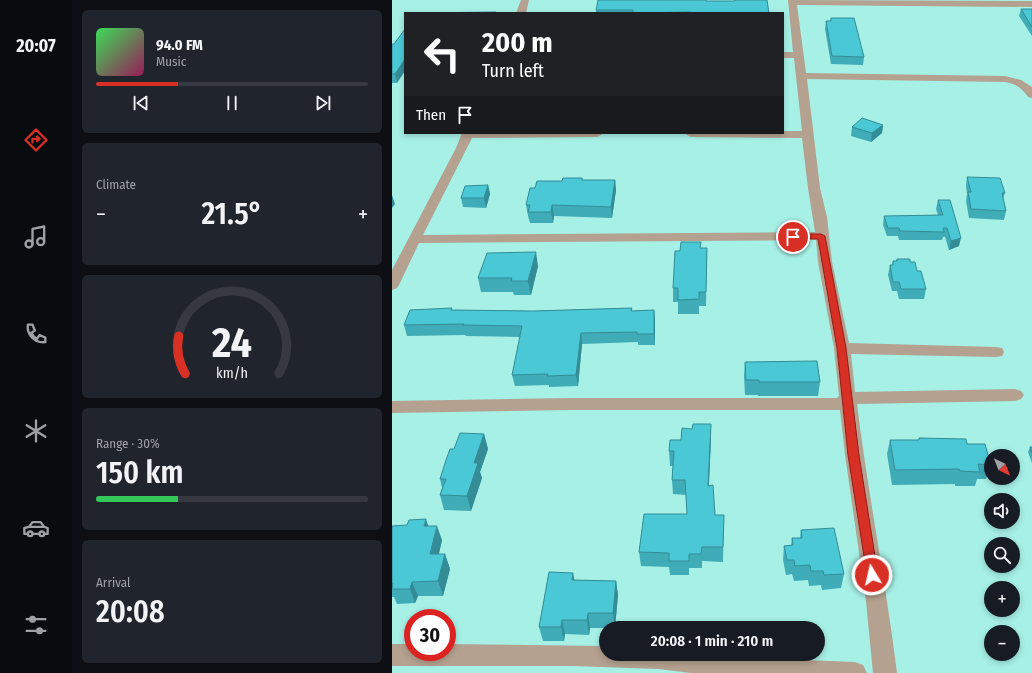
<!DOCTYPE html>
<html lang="en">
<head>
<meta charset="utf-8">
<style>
  :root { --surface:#171b24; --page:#20242c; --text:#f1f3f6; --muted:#9ea1a6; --line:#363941; --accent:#d93025 }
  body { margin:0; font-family:"Fira Sans Condensed",sans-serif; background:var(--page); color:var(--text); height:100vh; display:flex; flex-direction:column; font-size:15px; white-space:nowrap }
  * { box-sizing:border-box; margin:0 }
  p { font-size:13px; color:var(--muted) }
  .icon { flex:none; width:22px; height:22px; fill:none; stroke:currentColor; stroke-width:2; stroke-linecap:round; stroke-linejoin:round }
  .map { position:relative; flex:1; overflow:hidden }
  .details { display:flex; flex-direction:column; gap:10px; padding:10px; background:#0d0f14; width:320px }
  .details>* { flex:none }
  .top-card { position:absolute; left:12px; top:12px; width:380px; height:122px; border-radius:0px; box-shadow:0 2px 6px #0003; background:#202124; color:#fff; overflow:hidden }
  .needle { width:26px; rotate:137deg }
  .controls { position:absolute; left:592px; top:449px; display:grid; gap:8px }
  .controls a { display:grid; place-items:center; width:36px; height:36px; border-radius:50%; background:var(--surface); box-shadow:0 2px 6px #0003; font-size:20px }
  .speed { position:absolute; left:12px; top:609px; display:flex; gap:8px; font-size:20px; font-weight:700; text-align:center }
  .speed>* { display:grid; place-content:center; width:52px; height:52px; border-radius:50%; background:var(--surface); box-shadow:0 2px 6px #0003; line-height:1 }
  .speed .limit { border:6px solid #d22; background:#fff; color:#111 }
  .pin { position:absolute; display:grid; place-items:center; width:34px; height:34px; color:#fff; margin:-17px; border:2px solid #fff; border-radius:50%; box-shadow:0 1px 4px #0007 }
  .me { position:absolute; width:44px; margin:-22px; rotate:351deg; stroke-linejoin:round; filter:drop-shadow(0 0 3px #0008) }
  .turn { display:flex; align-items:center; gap:14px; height:84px; padding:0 12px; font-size:18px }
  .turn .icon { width:52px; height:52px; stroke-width:2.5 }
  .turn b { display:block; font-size:28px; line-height:34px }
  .then { display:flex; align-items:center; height:38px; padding:0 12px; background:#0003; gap:8px; font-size:15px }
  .big { font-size:30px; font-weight:600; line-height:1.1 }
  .details .card { flex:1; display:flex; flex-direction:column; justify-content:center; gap:6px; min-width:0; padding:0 14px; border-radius:6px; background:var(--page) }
  .details .dial { align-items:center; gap:0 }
  .dial svg { height:104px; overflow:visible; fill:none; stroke:var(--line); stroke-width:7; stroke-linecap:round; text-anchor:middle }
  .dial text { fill:var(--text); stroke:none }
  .song { display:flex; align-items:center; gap:12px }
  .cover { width:48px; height:48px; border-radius:6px; background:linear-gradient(135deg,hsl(130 70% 55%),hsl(330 70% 35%)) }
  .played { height:4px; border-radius:2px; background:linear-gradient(90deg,var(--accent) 30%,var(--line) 30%) }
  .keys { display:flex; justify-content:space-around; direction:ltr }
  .heat { display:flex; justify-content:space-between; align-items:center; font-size:22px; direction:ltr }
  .charge { height:6px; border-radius:3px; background:linear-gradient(90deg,#34c759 30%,var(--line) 0) }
  .trip { position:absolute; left:207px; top:621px; width:226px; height:40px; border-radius:20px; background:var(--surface); box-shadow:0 2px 6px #0003; font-weight:600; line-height:40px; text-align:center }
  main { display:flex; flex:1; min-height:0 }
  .dock { display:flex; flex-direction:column; width:72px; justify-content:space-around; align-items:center; background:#090b0e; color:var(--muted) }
  .dock .icon { width:28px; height:28px }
  .dock .on { color:var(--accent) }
  .dock b { font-size:18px; color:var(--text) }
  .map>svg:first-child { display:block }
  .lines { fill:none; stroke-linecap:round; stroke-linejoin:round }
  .street { fill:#b4a18f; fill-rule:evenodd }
  .wall { fill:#40acb8 }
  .shaded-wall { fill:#348c96 }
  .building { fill:#4bc8d6; stroke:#348c96 }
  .route { fill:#d93025; stroke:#8d1f18 }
</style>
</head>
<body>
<main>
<nav class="dock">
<b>20:07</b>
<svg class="icon on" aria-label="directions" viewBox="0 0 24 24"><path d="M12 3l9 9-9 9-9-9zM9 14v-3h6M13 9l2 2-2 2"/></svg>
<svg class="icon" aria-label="music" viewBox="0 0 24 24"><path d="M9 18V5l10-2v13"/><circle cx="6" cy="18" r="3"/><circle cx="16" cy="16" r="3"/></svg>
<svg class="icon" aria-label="phone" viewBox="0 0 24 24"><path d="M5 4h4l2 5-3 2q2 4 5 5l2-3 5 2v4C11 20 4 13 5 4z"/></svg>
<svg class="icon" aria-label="climate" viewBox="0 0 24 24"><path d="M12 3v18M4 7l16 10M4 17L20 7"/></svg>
<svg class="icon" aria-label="car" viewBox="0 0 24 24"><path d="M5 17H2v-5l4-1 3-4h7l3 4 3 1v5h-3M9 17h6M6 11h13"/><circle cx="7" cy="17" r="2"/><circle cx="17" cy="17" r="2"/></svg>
<svg class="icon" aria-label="filters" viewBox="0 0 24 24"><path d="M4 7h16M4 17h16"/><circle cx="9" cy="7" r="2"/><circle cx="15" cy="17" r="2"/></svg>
</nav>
<section class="details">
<div class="card">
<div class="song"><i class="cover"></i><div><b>94.0 FM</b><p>Music</p></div></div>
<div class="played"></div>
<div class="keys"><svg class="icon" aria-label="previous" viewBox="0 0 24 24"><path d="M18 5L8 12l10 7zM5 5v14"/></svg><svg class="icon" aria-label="pause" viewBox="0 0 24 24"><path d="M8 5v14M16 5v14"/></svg><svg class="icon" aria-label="next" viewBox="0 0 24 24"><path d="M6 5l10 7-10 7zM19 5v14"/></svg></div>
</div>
<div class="card"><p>Climate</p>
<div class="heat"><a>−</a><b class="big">21.5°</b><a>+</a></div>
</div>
<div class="card dial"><svg viewBox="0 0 100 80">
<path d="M14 69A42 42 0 1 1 86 69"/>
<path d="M14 69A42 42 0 0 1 9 40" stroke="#d93025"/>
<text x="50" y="56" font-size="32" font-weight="700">24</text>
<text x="50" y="72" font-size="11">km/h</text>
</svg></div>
<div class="card"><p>Range · 30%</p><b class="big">150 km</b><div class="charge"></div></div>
<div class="card"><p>Arrival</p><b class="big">20:08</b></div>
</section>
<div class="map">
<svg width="640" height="673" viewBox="0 0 640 673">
  <rect width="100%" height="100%" fill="#a6f0e6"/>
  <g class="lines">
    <path class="street" d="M129 0H137L134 13H124Z
      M396 0 640 1V7L405 5 414 73 613 76 629 80 640 87V98L636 97C630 88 624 84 613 82L415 79 428 188 435 217 440 262 457 343 604 347 610 348 612 352 610 356 604 357 459 354 463 392 623 389 629 391 632 395 629 399 623 401 465 404C476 494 494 583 505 673H481L474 601 453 455 448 410H179L0 413V401L179 398H445L447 396 442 348 426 262 424 240 27 243 7 285 5 288 0 290V270L64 148 70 133H211L209 135 205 137 80 138 31 235 423 232 416 188 410 138 299 137 295 135 293 133H391V131H410L402 58H391V52H401Z
      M0 644H21V652H55V644L214 646V654H318L343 657 463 662 471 665 475 673H299L266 669 181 666H0Z"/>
  </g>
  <path class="wall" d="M342 0H375L377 13H204V10L314 1H342Z
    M629 9H640V36L627 16Z
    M439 18 472 57 471 65 439 64 433 29 434 21H438Z
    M0 44H2L5 83H0Z
    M491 125 490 133 479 142 459 136 460 127Z
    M575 177 613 193 611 199 614 211 612 220 577 218 574 201 575 194 574 186Z
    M190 178 191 180H223L224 190 220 218 162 216 161 223H138L136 216 134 205 143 188 170 181Z
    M96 185 98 194 94 208 71 207 69 198Z
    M546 200 567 246 557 250 553 237H551L550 240H507L506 236H495L491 225 492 216 546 215 544 209Z
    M309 248H315L314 306H307V314H286V302H281V288L288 251Z
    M505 259 518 262 525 271 534 289 532 299H507L505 291H500L496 275 498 265H500L501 261H504Z
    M146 266 139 295H122L121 292H89L86 278Z
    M240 308V311L262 310 263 321V345H246V342L190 344 186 386 157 387V385L123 386 120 375 128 337 74 336 73 335 15 336 12 325 60 310 141 311Z
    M353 362 428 382 426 396H366V395H353L352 376Z
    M92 434 96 449 88 472 90 478 79 511 52 510 48 495 50 488 48 479 62 449Z
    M319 438 317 486 323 515H332L331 562 310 561V568H297V575H278L277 567 249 566 247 552 295 514 294 495 281 494 280 480 281 466H278L277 451 289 440Z
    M527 438 575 444 599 464 594 479H585L583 486H563V484L500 485 495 454 498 440H526Z
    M638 447H640V463L636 452Z
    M0 526H36L50 540 47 554H53L58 569 51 596H26L23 603 5 604 2 597H0Z
    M409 530 452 574 449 588 430 590 429 585 417 586 416 580 402 581 400 574 394 575 391 560 392 546 399 545 400 538H408Z
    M183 580 224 581 226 595 223 628H198L197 635 173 634 172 641H151L147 627Z"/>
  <path class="shaded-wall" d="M13 59V71L5 83 3 74Z
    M491 125 490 133 479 142 480 133Z
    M223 180 224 190 220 218 219 207Z
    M96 185 98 194 94 208 92 198Z
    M0 195 3 204 0 208Z
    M160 205 162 216 161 223 159 212Z
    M569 238 567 246 557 250 559 241Z
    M144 252 146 266 139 295 136 281Z
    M262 310 263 321V345L262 334Z
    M189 333 190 344 186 386 184 375Z
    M319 424V438L316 500V486Z
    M92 434 96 449 88 472 90 478 79 511 75 496 82 463Z
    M34 519 39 534 32 526Z
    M45 526 50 540 43 569 38 554Z
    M53 554 58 569 51 596 46 581Z
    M181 573 184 587 180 580Z
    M224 581 226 595 223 628 221 613Z
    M20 582 26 596 23 603 18 589Z
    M196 613 198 628 197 635 195 620Z
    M170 620 173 634 172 641 169 627Z"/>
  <path class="building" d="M206 0H314V1H343V0H375L377 13H299V12L244 13H241V10H204Z
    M629 9H640V27Z
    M104 12V13H24Z
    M439 18H462L472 57 440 56 434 21H439Z
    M13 29V59L3 74H0V44H2Z
    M470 118 491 125 480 133 460 127Z
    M575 177 608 178 613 193H610L614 211 579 209 576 192H579Z
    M171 178H190V180H223L219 207 160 205 159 212H136L138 205H134L138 188H143L145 181H170Z
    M96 185 92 198H69L73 186Z
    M546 200H558L569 238 559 241 555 228H551L552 232 508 231 507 228H496L492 216 551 215Z
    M289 242H309L308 248H315L314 292H307V299L286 300V288H281L283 251H288Z
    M144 252 136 281H119L120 278H86L95 253Z
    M505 259H518V262H523L525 271H529L534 289H509L507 282H501L498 265H501V261H505Z
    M60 308 59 310 141 311 240 308 239 311 262 310V334H245V332L189 333 184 375 155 376 156 374 120 375 130 326 71 325 72 324 12 325 18 310Z
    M425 361 428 382H367V380H354L353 362Z
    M301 424H319L316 486 321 485 323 515H332L331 547H310L309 554H297V561H277V553L247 552 252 514H295L293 480H280L282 451H277L278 440H289L290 428 300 429Z
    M68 433 92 434 82 463H86L75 496 48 495 54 479H48L54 460 58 449H62Z
    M527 438 574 439 575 444H593L599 465 586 464 588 472 568 471 567 469 503 470 498 440H527Z
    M638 447H640V453Z
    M34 519 32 526H45L38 554H53L46 581 20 582 18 589H0L1 583H0V526L15 525 17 520Z
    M442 528 452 574 432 575 431 571H419L418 565 403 566 402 560H395L392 546 401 545 400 538H410L409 530Z
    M157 572 181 573 180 580 224 581 221 613H196L195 620H170L169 627H147Z"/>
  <path class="route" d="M401 234H429L433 236 454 348 467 455 486 575 485 579 480 580 476 579 475 575 456 455 445 348 426 239 398 238V235Z"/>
</svg>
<div class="controls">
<a><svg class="needle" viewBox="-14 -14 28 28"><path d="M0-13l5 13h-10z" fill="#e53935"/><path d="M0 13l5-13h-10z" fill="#9ea1a6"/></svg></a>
<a><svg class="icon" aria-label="sound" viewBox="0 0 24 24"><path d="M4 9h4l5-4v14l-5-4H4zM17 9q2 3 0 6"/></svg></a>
<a><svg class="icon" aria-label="search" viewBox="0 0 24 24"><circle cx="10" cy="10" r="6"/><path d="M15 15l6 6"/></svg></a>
<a>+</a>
<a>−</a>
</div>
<div class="speed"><div class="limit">30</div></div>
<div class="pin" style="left:401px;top:237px;background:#d93025"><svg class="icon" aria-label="arrive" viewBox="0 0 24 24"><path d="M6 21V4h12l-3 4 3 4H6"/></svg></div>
<svg class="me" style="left:480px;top:575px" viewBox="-20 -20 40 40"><circle r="17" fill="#d93025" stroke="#fff" stroke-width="3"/><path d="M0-11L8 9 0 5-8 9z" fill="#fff"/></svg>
<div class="trip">20:08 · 1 min · 210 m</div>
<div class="top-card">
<div class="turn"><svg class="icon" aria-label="left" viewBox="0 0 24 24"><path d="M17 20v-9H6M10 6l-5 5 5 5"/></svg><div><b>200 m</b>Turn left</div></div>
<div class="then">Then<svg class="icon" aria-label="arrive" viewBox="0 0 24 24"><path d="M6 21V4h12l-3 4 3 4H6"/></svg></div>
</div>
</div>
</main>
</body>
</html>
